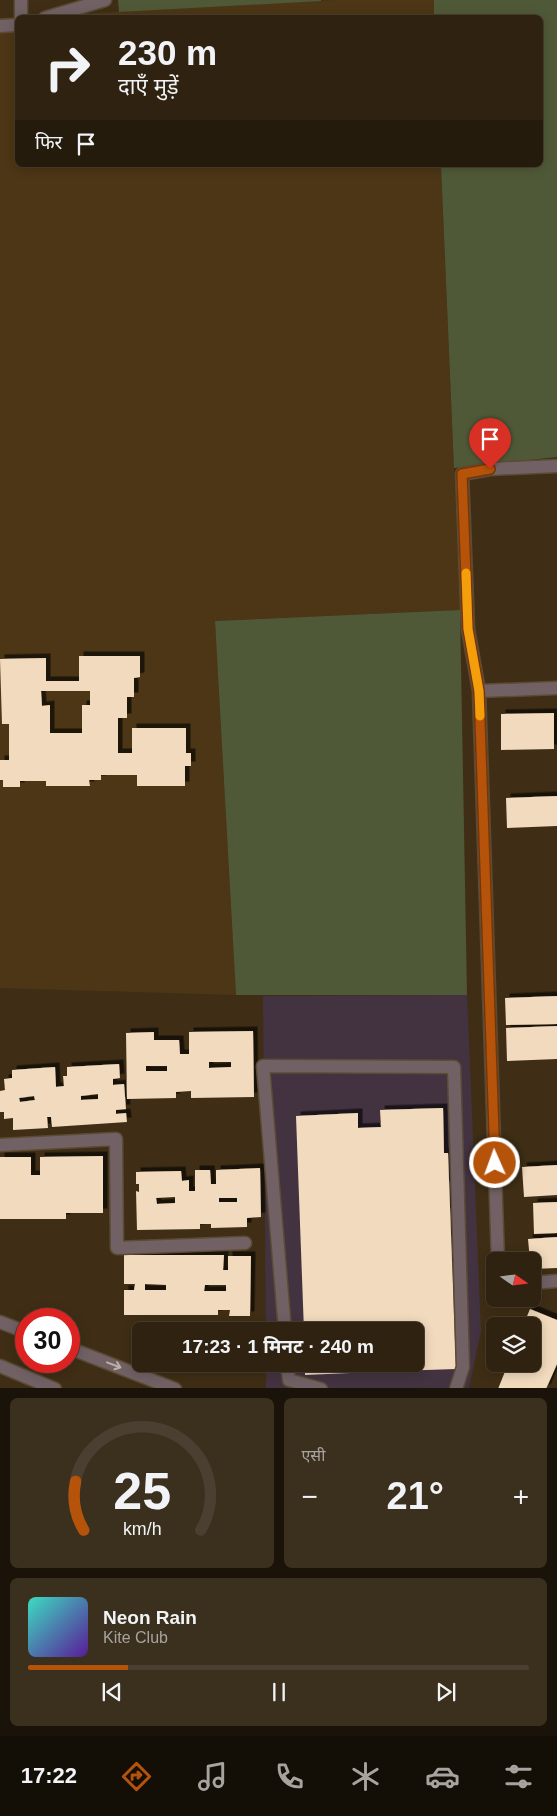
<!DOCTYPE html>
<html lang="hi">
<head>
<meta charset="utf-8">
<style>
  :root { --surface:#2f2210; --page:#3b2f1e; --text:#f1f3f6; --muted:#a7a49f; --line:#4a3f30; --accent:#b45309 }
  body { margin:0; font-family:Helvetica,"Noto Sans Devanagari",sans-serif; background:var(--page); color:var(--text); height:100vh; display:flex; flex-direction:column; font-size:19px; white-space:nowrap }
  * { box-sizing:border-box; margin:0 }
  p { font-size:16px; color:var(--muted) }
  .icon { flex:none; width:28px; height:28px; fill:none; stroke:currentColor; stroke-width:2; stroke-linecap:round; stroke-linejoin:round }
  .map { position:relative; height:1388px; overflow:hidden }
  .details { display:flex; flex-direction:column; gap:10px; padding:10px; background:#1a1309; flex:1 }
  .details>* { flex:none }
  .top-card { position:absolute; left:15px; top:15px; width:528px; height:152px; border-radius:8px; box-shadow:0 2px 12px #0003,0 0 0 1px var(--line); background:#2f2210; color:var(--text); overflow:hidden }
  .needle { width:32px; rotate:104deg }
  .tools { position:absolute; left:486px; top:1252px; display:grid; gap:10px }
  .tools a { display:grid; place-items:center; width:55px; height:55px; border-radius:8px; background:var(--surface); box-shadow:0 2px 12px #0003,0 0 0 1px var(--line); font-size:25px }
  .speed { position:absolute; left:15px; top:1308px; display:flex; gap:10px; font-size:25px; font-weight:700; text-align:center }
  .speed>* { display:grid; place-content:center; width:65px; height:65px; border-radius:50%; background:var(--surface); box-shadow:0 2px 12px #0003,0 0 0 1px var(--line); line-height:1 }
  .speed .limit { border:8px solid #d22; background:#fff; color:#111 }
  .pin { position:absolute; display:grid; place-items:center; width:42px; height:42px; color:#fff; margin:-51px -21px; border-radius:50% 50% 50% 0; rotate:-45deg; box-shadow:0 0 5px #0007 }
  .pin .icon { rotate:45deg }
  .me { position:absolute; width:55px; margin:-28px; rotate:358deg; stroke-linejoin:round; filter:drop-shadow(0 0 4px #0008) }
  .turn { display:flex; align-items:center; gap:18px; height:105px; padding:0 20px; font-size:22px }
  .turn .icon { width:65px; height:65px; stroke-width:2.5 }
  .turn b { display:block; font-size:35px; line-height:42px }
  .then { display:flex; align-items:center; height:48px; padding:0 20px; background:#0003; gap:10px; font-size:19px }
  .big { font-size:38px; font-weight:700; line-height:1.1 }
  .details .tile { flex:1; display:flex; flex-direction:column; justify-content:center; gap:8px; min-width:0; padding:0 18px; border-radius:8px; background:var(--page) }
  .details .dial { align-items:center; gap:0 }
  .dial svg { height:130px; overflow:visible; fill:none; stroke:var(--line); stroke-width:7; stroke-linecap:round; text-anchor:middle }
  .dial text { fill:var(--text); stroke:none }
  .song { display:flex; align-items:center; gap:15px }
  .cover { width:60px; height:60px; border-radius:8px; background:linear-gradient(135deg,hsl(170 70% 55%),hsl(270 70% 35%)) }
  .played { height:5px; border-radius:2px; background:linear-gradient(90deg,var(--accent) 20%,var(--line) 20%) }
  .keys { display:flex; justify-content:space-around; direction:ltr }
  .heat { display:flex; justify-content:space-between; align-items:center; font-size:28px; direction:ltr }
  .details .tiles { flex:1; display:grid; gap:10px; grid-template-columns:1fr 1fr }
  .tile:last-child { grid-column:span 2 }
  .trip { position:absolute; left:132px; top:1322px; width:292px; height:50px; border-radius:8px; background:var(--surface); box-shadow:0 2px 12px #0003,0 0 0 1px var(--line); font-weight:700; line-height:50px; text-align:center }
  .menu { display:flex; height:80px; justify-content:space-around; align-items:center; background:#130e06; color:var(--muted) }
  .menu .icon { width:35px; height:35px }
  .menu .current { color:var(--accent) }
  .menu b { font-size:22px; color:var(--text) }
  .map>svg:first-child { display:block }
  .commercial { fill:#433340 }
  .built { fill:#4c3615 }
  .green { fill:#505937 }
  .building { fill:#f1dabd; fill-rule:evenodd; filter:url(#shadow) }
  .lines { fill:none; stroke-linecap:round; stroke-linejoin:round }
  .minor-casing { stroke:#5b4b34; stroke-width:15 }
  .minor { stroke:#716165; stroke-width:12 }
  .oneway { stroke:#bbafa6 }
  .route-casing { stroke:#753606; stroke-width:12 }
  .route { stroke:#b45309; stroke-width:9 }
  .slow { stroke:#f59e0b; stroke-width:9 }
</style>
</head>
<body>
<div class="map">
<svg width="557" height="1389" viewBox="0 0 557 1389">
  <defs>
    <filter id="shadow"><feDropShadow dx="4.5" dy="-4.5" stdDeviation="0" flood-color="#0009"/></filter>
  </defs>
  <rect width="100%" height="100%" fill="#3f2e15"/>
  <path class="commercial" d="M467 995 481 1331 469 1388H266V1364H416V1331H266L263 996Z"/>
  <path class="built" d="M333 0H434V18H18V165H441L460 610 215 621 236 995 0 988V18Z"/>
  <path class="green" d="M118 0H321V1L119 12Z
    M434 0H557V457L454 468 441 165H540V18L434 17Z
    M460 610 467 995H236L215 621Z"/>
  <path class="building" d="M79 656H140V677L134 678V697H127V718H118V753H132V728H186V753H191V766H185V786H137V775H101V780H89L90 786H46V781H20V787H3V780H0V760H9V724H2L0 659 46 658V681H79ZM41 691H90V705H82V733H50V705L42 706Z
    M554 713V749L501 750V714Z
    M557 796V826L507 828 506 798Z
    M557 996V1024L506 1025 505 998Z
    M557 1026V1059L507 1061 506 1028Z
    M253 1031 254 1097 191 1098V1091L176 1092V1098L127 1099 126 1033 154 1032V1040H179L180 1054H189V1032ZM209 1062H231V1067L209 1068ZM146 1066H167V1071H146Z
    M119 1064 120 1078 113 1079V1085L124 1084 126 1109 116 1110V1114L126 1113 127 1122 52 1127 51 1117H47L48 1128 13 1130V1118L4 1119V1112H0V1091L5 1090 4 1079 12 1078V1070L55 1067 56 1087 64 1086 63 1076H67V1067ZM98 1094V1099L81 1100V1096ZM34 1096 35 1100 20 1102 19 1098Z
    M443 1108 444 1153H448L456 1369 396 1371V1364H416V1331H304L296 1116 358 1113V1128L381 1127 380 1110Z
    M103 1156V1213H66V1219H0V1157H31V1175H40V1157Z
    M557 1165V1195L524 1197 522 1167Z
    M260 1168 261 1217 247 1218V1227L211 1228V1224H200V1229L137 1230 136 1191 139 1192V1184H136V1172L181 1171 182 1181 189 1180V1191H195V1170H210L211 1184H216V1170ZM175 1197V1203L157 1204 156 1198ZM219 1198H237V1202H219Z
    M557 1202V1233L534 1234 533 1203Z
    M557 1237V1268L532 1269V1261H530L528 1239Z
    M124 1255H224L223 1270H228V1256H251L250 1316H229L230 1310H218V1315H124V1290H134L135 1284H124ZM145 1284 166 1285V1290H145ZM205 1285H226V1291H204Z
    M530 1309 557 1320V1364L546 1389H498L508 1364H532V1326H523Z
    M305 1364H372L373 1372 305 1375Z"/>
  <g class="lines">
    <g class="minor-casing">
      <path id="minor" d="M21 0V18
        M45 18 105 0
        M0 26 18 25
        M479 691 557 688
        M0 1145 116 1139 117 1248 245 1243
        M498 1261 479 691 468 629 462 474 490 469 557 466
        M532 1283 557 1281
        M0 1322 26 1332
        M285 1331 263 1066 454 1067 463 1367 456 1389
        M69 1348 175 1389
        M287 1364 289 1380 321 1389
        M0 1366 55 1389"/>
    </g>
    <use href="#minor" class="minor"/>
  </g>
  <defs><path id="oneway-shaft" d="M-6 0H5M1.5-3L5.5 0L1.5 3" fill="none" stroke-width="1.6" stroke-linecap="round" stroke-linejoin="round" transform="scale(1.25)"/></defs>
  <use class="oneway" href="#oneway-shaft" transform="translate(114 1365) rotate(21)"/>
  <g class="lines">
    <g class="route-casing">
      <path id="route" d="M490 469 462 474 468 629 479 691 495 1163"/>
    </g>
    <use href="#route" class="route"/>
    <path class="slow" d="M466 573 468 629 479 691 480 716"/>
  </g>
</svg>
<div class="tools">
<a><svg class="needle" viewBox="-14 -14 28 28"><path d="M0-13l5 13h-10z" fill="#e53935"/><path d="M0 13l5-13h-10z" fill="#a7a49f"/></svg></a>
<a><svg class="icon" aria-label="layers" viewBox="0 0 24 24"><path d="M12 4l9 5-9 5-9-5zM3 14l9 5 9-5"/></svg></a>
</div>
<div class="speed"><div class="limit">30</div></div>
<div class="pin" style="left:490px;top:469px;background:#d93025"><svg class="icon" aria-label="arrive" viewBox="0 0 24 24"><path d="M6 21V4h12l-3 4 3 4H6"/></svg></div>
<svg class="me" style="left:495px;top:1163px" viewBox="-20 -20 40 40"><circle r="17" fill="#b45309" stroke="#fff" stroke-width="3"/><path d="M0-11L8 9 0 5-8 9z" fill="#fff"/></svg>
<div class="trip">17:23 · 1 मिनट · 240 m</div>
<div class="top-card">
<div class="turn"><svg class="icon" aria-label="right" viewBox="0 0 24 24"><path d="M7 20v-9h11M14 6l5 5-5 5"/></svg><div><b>230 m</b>दाएँ मुड़ें</div></div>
<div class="then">फिर<svg class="icon" aria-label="arrive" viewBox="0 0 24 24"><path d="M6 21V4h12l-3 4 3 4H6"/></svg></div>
</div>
</div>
<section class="details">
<div class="tiles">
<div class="tile dial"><svg viewBox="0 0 100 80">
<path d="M14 69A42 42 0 1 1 86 69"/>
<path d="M14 69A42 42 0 0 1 9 39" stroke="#b45309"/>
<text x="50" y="56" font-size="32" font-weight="700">25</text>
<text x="50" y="72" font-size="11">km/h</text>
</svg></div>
<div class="tile"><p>एसी</p>
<div class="heat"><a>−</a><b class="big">21°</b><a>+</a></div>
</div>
<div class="tile">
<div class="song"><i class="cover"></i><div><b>Neon Rain</b><p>Kite Club</p></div></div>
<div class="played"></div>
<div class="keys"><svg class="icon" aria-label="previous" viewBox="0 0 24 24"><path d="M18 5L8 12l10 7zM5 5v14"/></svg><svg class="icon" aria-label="pause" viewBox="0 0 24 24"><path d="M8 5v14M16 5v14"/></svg><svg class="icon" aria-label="next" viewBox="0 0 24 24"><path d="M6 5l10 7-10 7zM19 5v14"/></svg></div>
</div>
</div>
</section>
<nav class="menu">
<b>17:22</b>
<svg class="icon current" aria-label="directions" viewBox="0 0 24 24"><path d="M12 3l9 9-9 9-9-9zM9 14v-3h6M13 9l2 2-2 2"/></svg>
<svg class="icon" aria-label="music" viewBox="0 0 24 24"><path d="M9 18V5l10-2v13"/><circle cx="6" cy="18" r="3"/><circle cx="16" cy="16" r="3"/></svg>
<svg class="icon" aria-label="phone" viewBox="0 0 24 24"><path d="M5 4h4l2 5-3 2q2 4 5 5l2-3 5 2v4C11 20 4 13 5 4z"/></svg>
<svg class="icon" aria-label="climate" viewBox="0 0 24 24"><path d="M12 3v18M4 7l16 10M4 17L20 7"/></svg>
<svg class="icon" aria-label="car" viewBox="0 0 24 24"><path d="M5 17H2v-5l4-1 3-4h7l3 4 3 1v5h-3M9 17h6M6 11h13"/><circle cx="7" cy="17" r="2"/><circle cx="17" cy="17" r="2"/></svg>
<svg class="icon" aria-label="filters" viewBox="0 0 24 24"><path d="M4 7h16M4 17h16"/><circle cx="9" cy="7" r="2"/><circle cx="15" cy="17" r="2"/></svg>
</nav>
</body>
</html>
